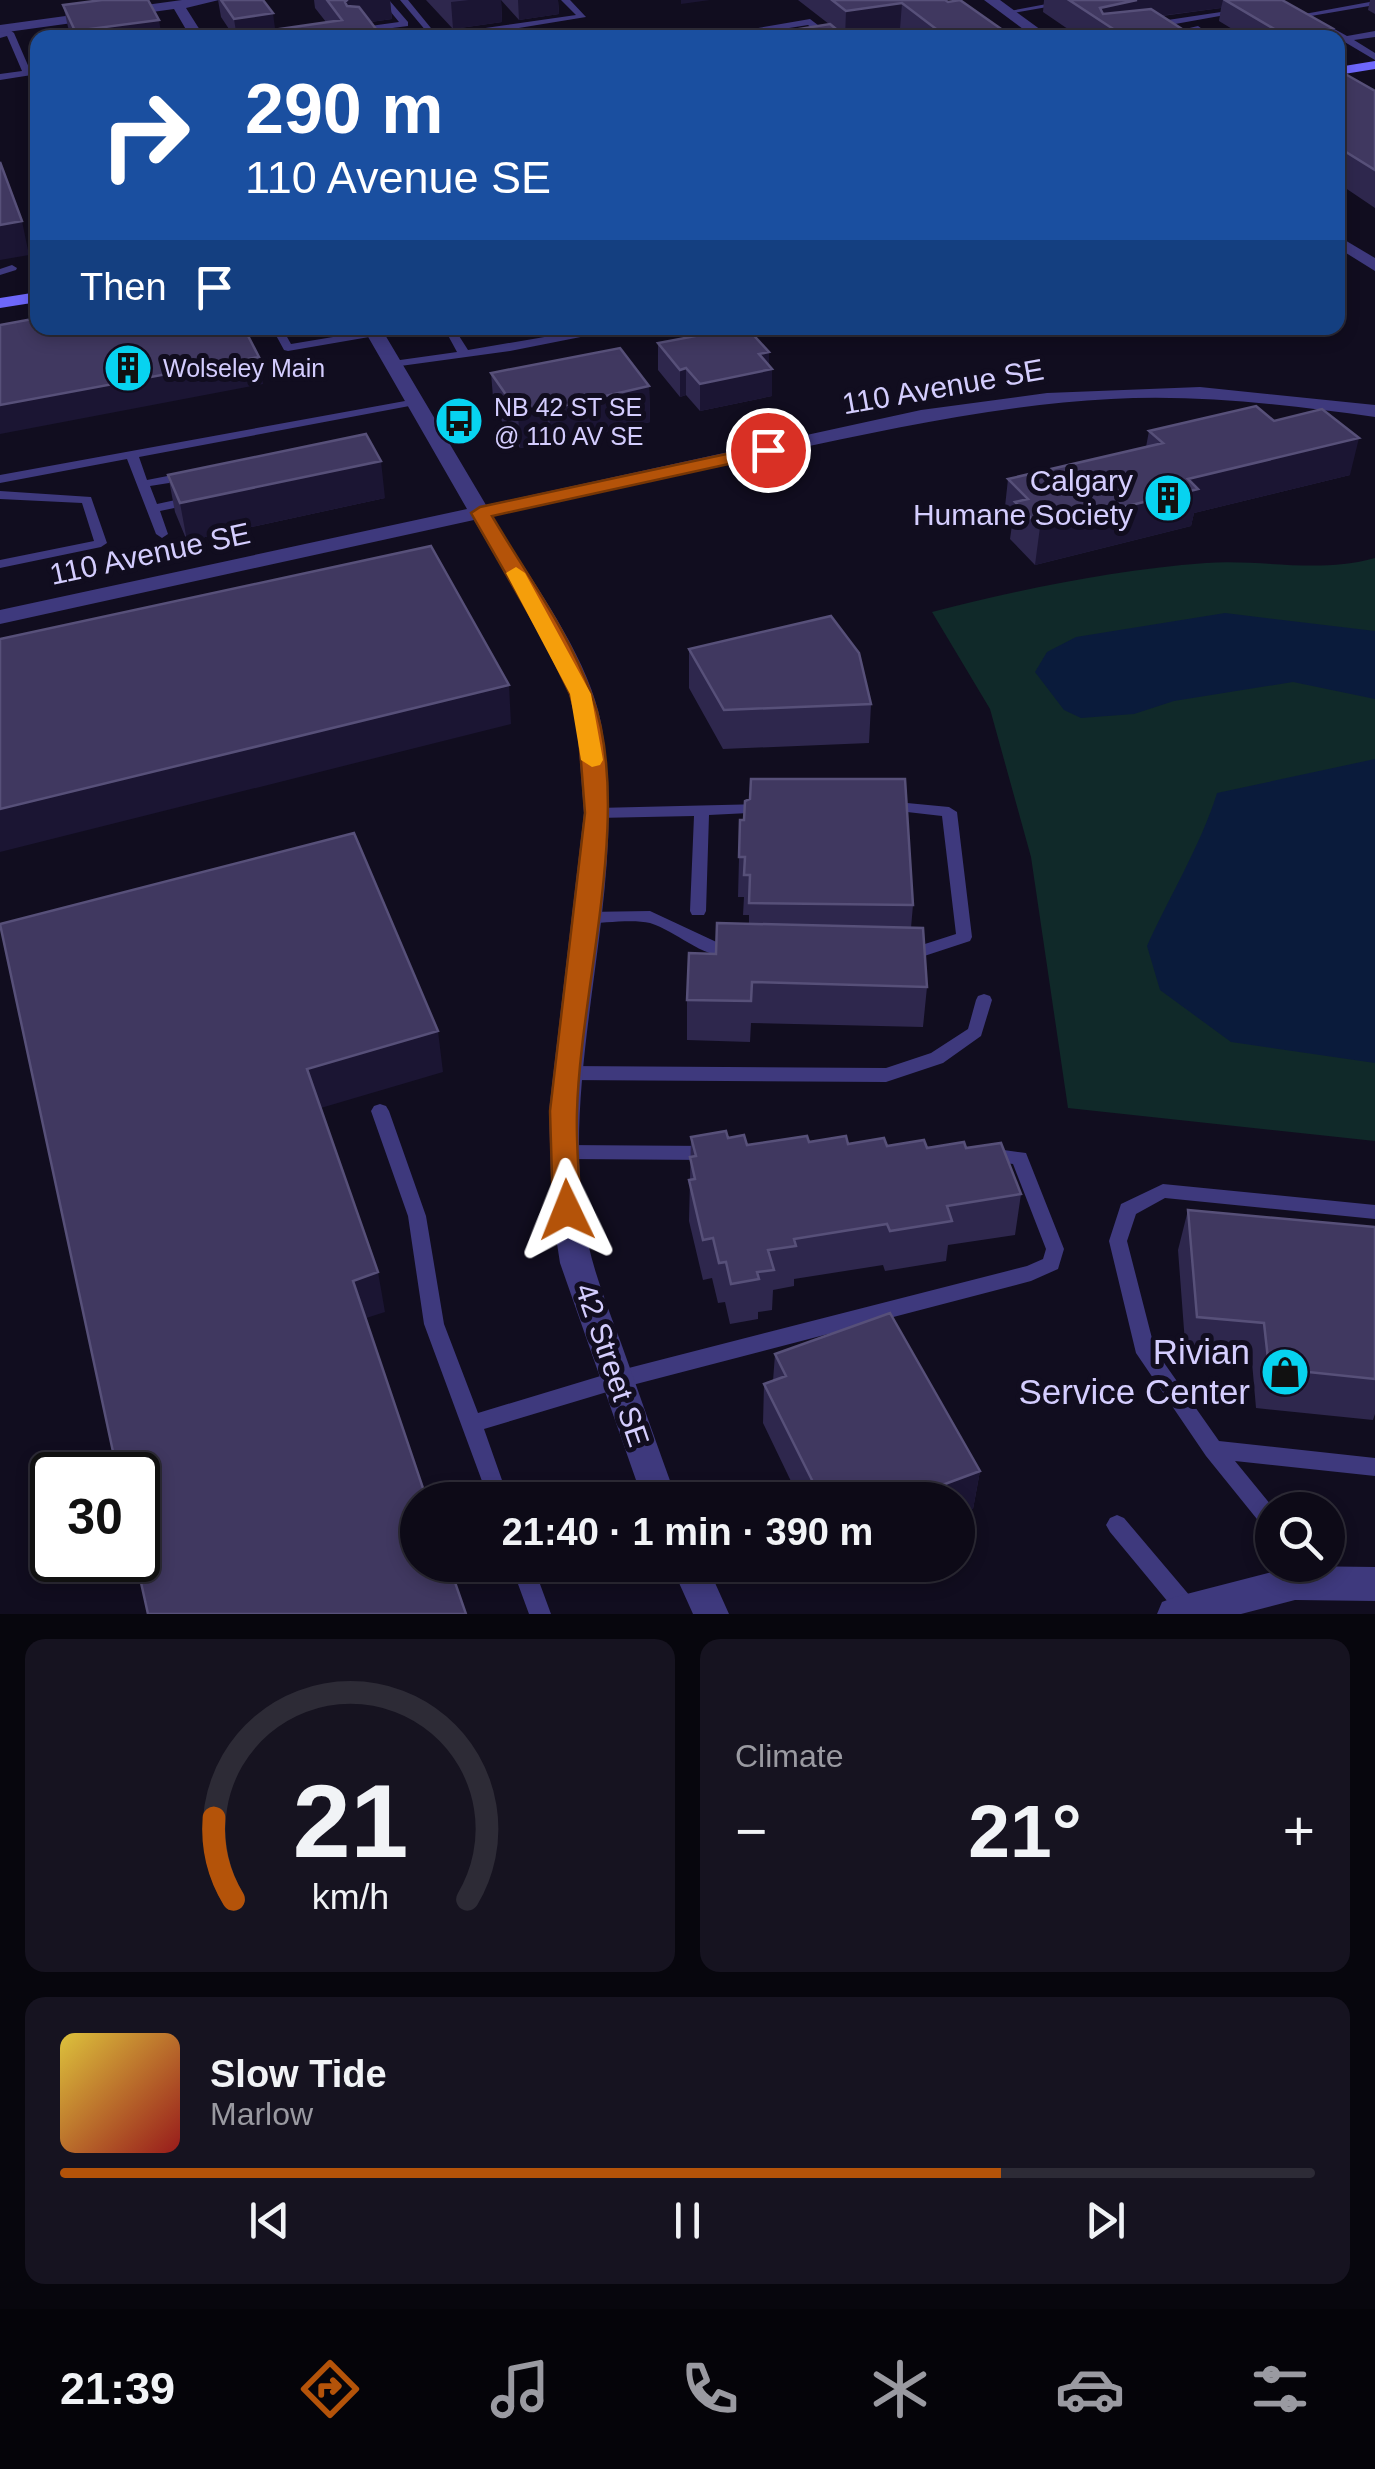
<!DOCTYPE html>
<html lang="en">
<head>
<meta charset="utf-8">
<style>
  :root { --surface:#0d0a17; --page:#161320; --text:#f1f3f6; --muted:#9a9aa1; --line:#2d2b36; --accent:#b45309 }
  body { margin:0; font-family:Arial,sans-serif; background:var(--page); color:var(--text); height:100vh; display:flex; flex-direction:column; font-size:38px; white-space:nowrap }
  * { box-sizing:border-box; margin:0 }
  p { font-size:32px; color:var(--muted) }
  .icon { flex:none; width:55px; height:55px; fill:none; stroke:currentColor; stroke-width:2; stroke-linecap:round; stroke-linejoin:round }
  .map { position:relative; height:1614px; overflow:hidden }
  .sheet { display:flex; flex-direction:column; gap:25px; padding:25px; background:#07060d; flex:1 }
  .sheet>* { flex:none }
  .hud { position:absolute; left:30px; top:30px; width:1315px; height:305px; border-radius:20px; box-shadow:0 5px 15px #0003,0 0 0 2px var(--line); background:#1a4fa0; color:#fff; overflow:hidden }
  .controls { position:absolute; left:1255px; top:1492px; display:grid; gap:20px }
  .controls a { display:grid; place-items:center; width:90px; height:90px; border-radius:50%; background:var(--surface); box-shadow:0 5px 15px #0003,0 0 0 2px var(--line); font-size:50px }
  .speed { position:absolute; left:30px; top:1452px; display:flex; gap:20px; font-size:50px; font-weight:700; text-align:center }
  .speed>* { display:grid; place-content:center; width:130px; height:130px; border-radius:50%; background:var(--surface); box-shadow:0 5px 15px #0003,0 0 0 2px var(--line); line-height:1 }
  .speed .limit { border:5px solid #111; border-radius:15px; background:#fff; color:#111 }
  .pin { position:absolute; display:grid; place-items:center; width:85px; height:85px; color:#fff; margin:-42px; border:5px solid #fff; border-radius:50%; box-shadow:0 2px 10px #0007 }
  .me { position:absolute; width:110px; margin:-55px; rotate:358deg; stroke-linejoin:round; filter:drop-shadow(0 0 8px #0008) }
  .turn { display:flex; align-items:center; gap:35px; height:210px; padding:0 50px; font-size:45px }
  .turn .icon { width:130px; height:130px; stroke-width:2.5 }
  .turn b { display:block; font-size:70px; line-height:85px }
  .then { display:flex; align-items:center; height:95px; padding:0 50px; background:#0003; gap:20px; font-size:38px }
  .big { font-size:75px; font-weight:600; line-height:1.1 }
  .sheet .widget { flex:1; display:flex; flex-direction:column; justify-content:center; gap:15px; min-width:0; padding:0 35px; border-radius:20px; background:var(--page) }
  .sheet .dial { align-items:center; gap:0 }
  .dial svg { height:260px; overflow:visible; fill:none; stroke:var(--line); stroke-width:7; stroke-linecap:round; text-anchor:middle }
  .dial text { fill:var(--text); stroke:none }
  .song { display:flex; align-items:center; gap:30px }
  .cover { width:120px; height:120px; border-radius:15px; background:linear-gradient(135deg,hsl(50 70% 55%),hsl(0 70% 35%)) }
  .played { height:10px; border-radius:5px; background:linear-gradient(90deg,var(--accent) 75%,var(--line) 75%) }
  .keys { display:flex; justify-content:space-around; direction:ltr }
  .heat { display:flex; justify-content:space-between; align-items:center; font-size:55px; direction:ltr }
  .sheet .tiles { flex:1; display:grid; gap:25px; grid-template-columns:1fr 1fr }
  .widget:last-child { grid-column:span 2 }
  .trip { position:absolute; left:400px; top:1482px; width:575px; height:100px; border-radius:50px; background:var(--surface); box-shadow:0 5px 15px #0003,0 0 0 2px var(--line); font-weight:600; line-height:100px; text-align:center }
  .menu { display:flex; height:160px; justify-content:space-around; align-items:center; background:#050409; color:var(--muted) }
  .menu .icon { width:70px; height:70px }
  .menu .active { color:var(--accent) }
  .menu b { font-size:45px; color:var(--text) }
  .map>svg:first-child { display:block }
  .green { fill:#102929 }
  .water { fill:#0a1b3b }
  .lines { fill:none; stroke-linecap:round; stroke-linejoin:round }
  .lane { fill:#3e397d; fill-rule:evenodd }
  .street { fill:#3e397d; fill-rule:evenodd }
  .secondary { fill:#6e67fb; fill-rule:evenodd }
  .wall { fill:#2e274d }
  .shaded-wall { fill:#1b1533 }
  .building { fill:#403860; stroke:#575079; stroke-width:2.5 }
  .route { fill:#b45309; stroke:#753606; stroke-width:2.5 }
  .slow { fill:#f59e0b }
  .labels { text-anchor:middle; stroke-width:10; stroke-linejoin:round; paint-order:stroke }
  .far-poi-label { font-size:25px; fill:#d4cdfe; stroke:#110d1f; text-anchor:start }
  .street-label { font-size:30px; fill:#d4cdfe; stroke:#110d1f }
  .poi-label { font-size:30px; fill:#d4cdfe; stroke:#110d1f; text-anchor:end }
  .near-poi-label { font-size:35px; fill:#d4cdfe; stroke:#110d1f; text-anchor:end }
</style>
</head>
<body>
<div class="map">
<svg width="1375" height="1614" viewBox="0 0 1375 1614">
  <rect width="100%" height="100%" fill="#110d1f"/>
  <path class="green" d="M1375 558V1141L1068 1108 1031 857 990 709 932 612C1023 589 1112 570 1206 563 1263 559 1318 574 1375 558Z"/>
  <path class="water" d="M1225 613 1375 631V699L1293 682 1174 701 1134 714 1081 718 1064 710 1035 672 1047 652 1076 637Z
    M1375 759V1063L1231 1042 1160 990 1147 946C1170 895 1201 845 1217 793Z"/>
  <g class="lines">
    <path class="lane" d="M381 0H389L408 22V26L353 33 352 31 356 28 399 22Z
      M400 0H408L435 33 443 34 576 15 561 0H570L586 17 457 38H432Z
      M1068 0H1087L1008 14 1004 12Z
      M1227 0H1237L1253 10 1164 26 1157 32 1153 29 1161 21 1241 9Z
      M1375 1V5L1311 16 1347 36 1375 31V37L1354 40 1375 53V60L1299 15Z
      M810 19 835 38H825L808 25 725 38H701Z
      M1198 26 1215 38H1205L1196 32 1168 37 1164 34Z
      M10 30 14 33 30 70 38 68V74L0 80V74L22 71 7 36 0 38V32Z
      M49 30 52 31 55 38H47L45 33Z
      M587 31 594 38H562Z
      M12 265 17 268 16 270 0 275V269Z
      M31 295 38 301V318L33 315 26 298Z
      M272 328H282L291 344 375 330 381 333 375 336 288 351 284 350Z
      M444 328H454L468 350 597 328H616L611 331 510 351 393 367 387 364 393 361 457 352Z
      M416 399 420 400V404L139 457 147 480 188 472 194 476 188 480 150 486 157 504 194 496 200 500 198 503 160 511 168 534 162 538 156 534 127 459 0 483V475Z
      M0 491 91 497 107 543 101 547 0 568V560L94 541 82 503 0 499Z
      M886 801 949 807 957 812 972 937 970 941 906 962 900 960 898 956 900 952 956 934 942 816 881 809 879 806Z
      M763 804 768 806 771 809 768 812 709 815 706 911 704 915H692L690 911 694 816 597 818 589 813 597 808Z
      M650 911 725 946 739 948 741 952 739 956C707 963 679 932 650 923 633 919 603 923 585 924L579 922 577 918 579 914 585 912Z
      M984 994 990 996 992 1000 981 1036 943 1063 886 1082 567 1080 561 1078 558 1073 561 1068 567 1066 886 1068 931 1053 968 1029 976 1000 978 996Z
      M380 1104 386 1106 389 1111 426 1216 444 1324 478 1413 617 1371 1027 1266 1043 1259 1046 1249 1013 1164 983 1160 980 1155 983 1150 989 1148 1026 1153 1064 1249 1058 1269 1031 1281 617 1389 484 1429 509 1500H489L424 1324 408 1216 371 1111 374 1106Z
      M565 1145 711 1146 717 1148 720 1153 717 1158 711 1160 565 1159 559 1157 556 1152 559 1147Z
      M1163 1184 1375 1205V1219L1165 1198 1136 1214 1127 1241 1155 1350 1219 1441 1375 1458V1476L1235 1461 1275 1510H1272V1532L1265 1529 1206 1456 1136 1353 1109 1241 1121 1204Z
      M1117 1515 1124 1518 1196 1603 1199 1610 1197 1614H1178L1110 1532 1106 1525 1110 1518Z
      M511 1565H533L551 1614H529Z"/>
    <path class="street" d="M182 0H219L186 8 205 38H191L174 9 0 33V25Z
      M984 0H1000L1052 38H1035Z
      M1338 236 1375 258V271L1338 248Z
      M363 328H381L486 505 921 410 1047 393 1200 387 1375 405V417C1287 405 1199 394 1111 399 999 405 890 429 781 452 685 474 589 495 492 516 528 576 588 654 601 723 631 882 562 1051 583 1213 588 1259 605 1300 621 1343 640 1396 658 1448 677 1500H643L560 1263 552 1211 549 1111 584 813 577 723 569 694 545 642 474 520 0 624V610L467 509Z
      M671 1565H707L729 1614H693Z
      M1295 1566 1375 1567V1601L1295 1600 1241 1614H1157L1162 1602 1175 1597Z"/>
    <path class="secondary" d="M1375 61V69L1338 75V67Z
      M38 292V302L0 308V298Z"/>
  </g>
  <path class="wall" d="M218 0H263L276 36 235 38 221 17Z
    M314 0H390L392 19 371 22 383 38H281L280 29 326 22 315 8Z
    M426 0H501L502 22 453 29Z
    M501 0H558L559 14 519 20Z
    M798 0H945L1014 38H911L900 29 847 38Z
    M1044 0H1282L1330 38H1247L1219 21 1221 8 1162 16 1196 38H1081L1043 12Z
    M1370 0H1375V14L1368 10Z
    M63 5 162 38H72L68 27Z
    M1338 76 1375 91V208L1338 183Z
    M658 343 769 352V365L772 369V396L700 411 686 395 680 397 658 370Z
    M491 373 649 386 650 422 551 445 549 442 520 448 494 409Z
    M1274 421 1350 475 1194 513 1191 526 1035 565 1010 539 1012 525 1004 516 1008 479 1146 447 1149 431Z
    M168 475 385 498 187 541 175 512Z
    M689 649 871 704 869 743 723 749 689 688Z
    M740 820 913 905 911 928 927 987 923 1027 751 1023 750 1042 687 1040V1000L716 954 749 924V915H743L744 897H738Z
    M691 1137 728 1138 747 1145 809 1142 966 1148 1021 1194 1015 1235 948 1245 946 1261 885 1271 883 1265 794 1279V1286L773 1290 772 1310 758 1312V1319L730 1324 725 1302 718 1303 712 1278 703 1280 689 1221Z
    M1188 1210 1375 1227V1414L1373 1420 1256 1408 1252 1362 1186 1356 1178 1250Z
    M775 1354 980 1471 973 1509 958 1500H800L763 1423 764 1384 773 1381Z"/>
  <path class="shaded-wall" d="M347 0H390L392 19 355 24 345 2Z
    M469 0H501L502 22 453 29 451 2Z
    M518 0H558L559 14 519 20Z
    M681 0H710L681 4Z
    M1127 0H1223L1221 8 1135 19H1098L1100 8Z
    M902 3 900 29 845 38 846 11Z
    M273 13 276 36 237 38 234 19Z
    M159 20 162 38H76L75 31Z
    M1332 28 1330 38H1286V36Z
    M22 221 29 255 0 260V225Z
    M769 352V370L772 369V396L700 411V384L759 354Z
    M259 357 263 384 0 434V405Z
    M686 368V395L680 397V370Z
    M649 386 650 422 551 445 549 409Z
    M547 406 549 442 520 448 518 412Z
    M1359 438 1350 475 1194 513 1191 526 1035 565 1040 527 1188 479Z
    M381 461 385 498 187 541 180 503Z
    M509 685 511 724 0 852V809Z
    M438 1031 443 1072 314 1110 307 1069Z
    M378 1272 385 1312 360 1320 353 1281Z
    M980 1471 973 1509 958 1515V1500H902Z"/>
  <path class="building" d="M102 0H148L159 20 75 31 63 5Z
    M221 0H263L273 13 234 19Z
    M327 0H347L345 2 347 6 359 7 383 38H286L280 29 342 20Z
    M832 0H945L948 2 960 0 1014 38H948L902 3 846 11Z
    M1069 0H1137L1100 8 1103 14 1151 9 1196 38H1127Z
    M1225 0H1282L1332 28 1286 36Z
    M830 24 847 38H743Z
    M1347 75 1375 91V170L1338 147V76Z
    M0 162 22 221 0 225Z
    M38 318V328H244L259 357 0 405V325Z
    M738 328H747L769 352 759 354 772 369 700 384 686 368 680 370 658 343Z
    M620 348 649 386 549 409 547 406 518 412 491 373Z
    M1256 406 1274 421 1322 409 1359 438 1188 479 1198 489 1040 527 1015 502 1028 499 1008 479 1163 443 1149 431Z
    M366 434 381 461 180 503 168 475Z
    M431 546 509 685 0 809V639Z
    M831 616 859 653 871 704 724 710 689 649Z
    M751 779H905L913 905 749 903 750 875H744L745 857H739L740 820H744L745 801 750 799Z
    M354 833 438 1031 307 1069 378 1272 353 1281 427 1500H418V1565H449L466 1614H148L136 1560H138V1475H118L0 924Z
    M717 923 923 928 927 987 752 982 751 1001 687 1000 689 953 716 954Z
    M726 1131 728 1138 744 1135 747 1145 807 1136 809 1142 846 1136 848 1144 884 1138 887 1146 924 1140 927 1148 964 1142 966 1148 1001 1143 1021 1194 947 1206 952 1221 890 1231 887 1224 794 1239 796 1246 768 1250 774 1270 757 1272 759 1279 731 1284 726 1262 719 1263 713 1238 703 1240 689 1180 695 1179 690 1157 696 1156 691 1137Z
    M1188 1210 1375 1227V1379L1269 1368 1264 1323 1197 1317Z
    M890 1313 980 1471 902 1500H848L846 1496 837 1500H822L764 1384 786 1376 775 1354Z"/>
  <path class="route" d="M768 445 777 450 774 454 492 516C526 574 569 632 592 696 634 811 580 989 577 1112 576 1144 579 1178 581 1210L577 1218 567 1222 557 1218 553 1210 550 1111 585 813 578 723 570 694 545 642 471 513 480 507Z"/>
  <path class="slow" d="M516 567 525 573 591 694 603 760 600 765 592 767 581 760 570 694 506 573Z"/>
  <defs>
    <g id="building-disc" transform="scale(2.5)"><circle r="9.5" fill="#07d3f0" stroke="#110d1f"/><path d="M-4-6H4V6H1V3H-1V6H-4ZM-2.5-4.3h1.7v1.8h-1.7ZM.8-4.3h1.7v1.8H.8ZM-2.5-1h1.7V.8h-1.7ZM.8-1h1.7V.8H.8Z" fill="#111"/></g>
    <g id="bus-disc" transform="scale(2.5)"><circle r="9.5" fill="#07d3f0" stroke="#110d1f"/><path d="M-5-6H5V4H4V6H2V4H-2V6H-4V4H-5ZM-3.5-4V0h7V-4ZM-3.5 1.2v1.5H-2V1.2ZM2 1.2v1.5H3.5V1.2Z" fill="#111"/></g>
    <g id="shop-disc" transform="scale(2.5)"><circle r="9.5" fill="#07d3f0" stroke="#110d1f"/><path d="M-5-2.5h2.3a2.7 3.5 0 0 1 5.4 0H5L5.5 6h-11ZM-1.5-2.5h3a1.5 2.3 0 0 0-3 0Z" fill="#111"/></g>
  </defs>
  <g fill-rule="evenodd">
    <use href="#building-disc" x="128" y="368"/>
    <use href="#bus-disc" x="459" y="421"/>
    <use href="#building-disc" x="1168" y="498"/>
    <use href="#shop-disc" x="1285" y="1372"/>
  </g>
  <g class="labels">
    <g class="far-poi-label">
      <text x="163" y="377">Wolseley Main</text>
      <text x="494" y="416">NB 42 ST SE<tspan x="494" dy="29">@ 110 AV SE</tspan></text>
    </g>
    <g class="street-label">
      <text transform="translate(943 387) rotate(-10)" y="10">110 Avenue SE</text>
      <text transform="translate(150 554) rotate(-12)" y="10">110 Avenue SE</text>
      <text transform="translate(612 1365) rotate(71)" y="10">42 Street SE</text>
    </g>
    <g class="poi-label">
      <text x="1133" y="491">Calgary<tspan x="1133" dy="34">Humane Society</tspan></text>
    </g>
    <g class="near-poi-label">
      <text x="1250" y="1364">Rivian<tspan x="1250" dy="40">Service Center</tspan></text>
    </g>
  </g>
</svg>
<div class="controls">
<a><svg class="icon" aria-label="search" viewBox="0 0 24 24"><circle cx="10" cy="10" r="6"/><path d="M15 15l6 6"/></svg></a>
</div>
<div class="speed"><div class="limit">30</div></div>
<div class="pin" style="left:768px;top:450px;background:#d93025"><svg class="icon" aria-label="arrive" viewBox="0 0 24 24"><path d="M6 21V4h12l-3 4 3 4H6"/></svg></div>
<svg class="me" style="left:567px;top:1210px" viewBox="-20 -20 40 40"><path d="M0-17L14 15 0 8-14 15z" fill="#b45309" stroke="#fff" stroke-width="4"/></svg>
<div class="trip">21:40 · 1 min · 390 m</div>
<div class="hud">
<div class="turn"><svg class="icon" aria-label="right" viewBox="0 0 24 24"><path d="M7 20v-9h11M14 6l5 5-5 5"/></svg><div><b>290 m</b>110 Avenue SE</div></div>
<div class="then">Then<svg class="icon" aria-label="arrive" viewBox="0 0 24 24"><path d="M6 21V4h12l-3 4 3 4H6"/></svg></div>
</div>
</div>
<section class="sheet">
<div class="tiles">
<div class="widget dial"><svg viewBox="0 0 100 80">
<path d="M14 69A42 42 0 1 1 86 69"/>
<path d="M14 69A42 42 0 0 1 8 44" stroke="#b45309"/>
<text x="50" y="56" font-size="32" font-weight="700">21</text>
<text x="50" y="72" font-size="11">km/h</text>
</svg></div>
<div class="widget"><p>Climate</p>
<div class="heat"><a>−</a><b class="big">21°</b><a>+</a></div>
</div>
<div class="widget">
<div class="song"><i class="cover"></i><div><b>Slow Tide</b><p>Marlow</p></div></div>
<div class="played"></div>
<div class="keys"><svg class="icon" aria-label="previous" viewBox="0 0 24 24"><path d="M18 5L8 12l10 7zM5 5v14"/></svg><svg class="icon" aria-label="pause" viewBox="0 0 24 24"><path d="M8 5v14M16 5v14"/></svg><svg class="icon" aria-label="next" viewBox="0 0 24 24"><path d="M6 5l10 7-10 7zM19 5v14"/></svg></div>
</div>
</div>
</section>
<nav class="menu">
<b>21:39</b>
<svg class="icon active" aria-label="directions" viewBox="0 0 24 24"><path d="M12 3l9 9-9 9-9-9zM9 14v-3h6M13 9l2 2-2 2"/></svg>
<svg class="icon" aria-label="music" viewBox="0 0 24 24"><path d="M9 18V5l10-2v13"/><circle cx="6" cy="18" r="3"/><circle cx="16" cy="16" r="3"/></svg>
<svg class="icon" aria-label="phone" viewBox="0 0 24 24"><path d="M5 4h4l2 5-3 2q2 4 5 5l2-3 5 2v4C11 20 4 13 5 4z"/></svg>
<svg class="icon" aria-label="climate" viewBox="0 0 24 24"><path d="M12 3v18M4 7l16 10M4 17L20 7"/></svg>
<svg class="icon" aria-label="car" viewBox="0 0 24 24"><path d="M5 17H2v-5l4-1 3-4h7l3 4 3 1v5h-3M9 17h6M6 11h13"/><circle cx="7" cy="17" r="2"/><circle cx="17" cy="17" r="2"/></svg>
<svg class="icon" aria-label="filters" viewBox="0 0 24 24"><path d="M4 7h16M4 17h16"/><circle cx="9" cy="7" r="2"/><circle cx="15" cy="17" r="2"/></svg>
</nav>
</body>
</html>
